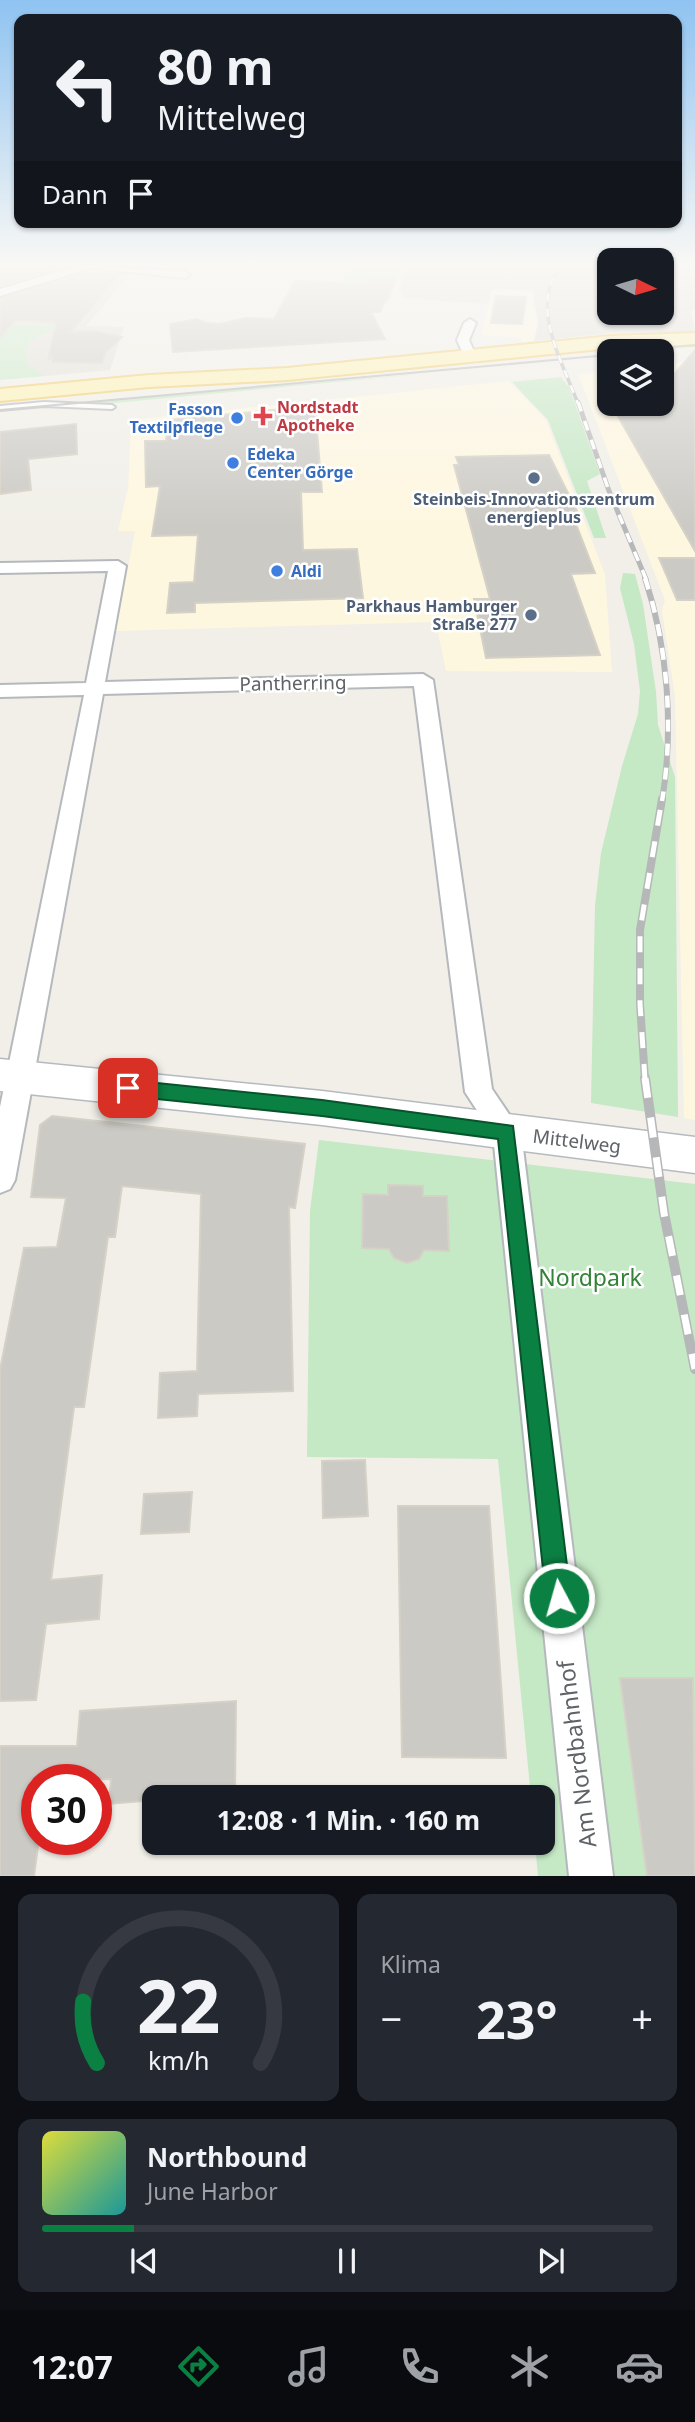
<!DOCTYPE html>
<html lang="de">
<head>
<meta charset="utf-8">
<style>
  :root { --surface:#171b24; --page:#242831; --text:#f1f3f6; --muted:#9ea1a6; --line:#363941; --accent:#0b8043 }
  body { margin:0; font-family:"Noto Sans",sans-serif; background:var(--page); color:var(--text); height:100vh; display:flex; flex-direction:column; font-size:26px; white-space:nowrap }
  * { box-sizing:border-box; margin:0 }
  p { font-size:23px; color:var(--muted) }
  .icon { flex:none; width:38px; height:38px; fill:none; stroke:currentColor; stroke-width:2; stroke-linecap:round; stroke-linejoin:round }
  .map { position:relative; height:1876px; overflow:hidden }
  .side { display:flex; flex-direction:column; gap:18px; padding:18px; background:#0d0f14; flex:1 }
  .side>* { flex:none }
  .banner { position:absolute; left:14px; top:14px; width:668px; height:214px; border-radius:14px; box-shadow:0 2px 5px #0004; background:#171b24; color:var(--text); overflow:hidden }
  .needle { width:46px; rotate:95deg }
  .tools { position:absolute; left:597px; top:248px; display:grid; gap:14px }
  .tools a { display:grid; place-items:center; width:77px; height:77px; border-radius:14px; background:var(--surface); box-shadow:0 2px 5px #0004; font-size:35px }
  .speed { position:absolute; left:21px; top:1764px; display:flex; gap:14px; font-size:35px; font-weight:700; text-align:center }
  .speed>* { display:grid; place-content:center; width:91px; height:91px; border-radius:50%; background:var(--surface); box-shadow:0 2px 5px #0004; line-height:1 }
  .speed .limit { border:10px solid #d22; background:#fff; color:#111 }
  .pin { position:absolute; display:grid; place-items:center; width:60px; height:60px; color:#fff; margin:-30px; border-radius:14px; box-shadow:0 4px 10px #0006 }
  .me { position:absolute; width:77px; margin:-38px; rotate:354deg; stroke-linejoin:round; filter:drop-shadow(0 0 5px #0008) }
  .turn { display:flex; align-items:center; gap:24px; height:147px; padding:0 28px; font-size:32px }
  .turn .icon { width:91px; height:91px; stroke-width:2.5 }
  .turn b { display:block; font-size:49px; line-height:60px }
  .then { display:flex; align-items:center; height:66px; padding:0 28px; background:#0003; gap:14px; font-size:26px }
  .big { font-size:52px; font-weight:700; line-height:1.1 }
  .side .card { flex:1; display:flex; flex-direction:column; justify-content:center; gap:10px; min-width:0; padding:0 24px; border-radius:14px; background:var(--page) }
  .side .dial { align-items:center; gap:0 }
  .dial svg { height:182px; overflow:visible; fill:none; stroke:var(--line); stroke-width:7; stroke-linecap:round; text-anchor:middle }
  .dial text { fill:var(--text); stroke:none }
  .song { display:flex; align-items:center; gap:21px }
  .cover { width:84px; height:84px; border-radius:10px; background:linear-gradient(135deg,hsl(60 70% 55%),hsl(180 70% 35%)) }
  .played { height:7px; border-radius:4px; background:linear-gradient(90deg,var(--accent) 15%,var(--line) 15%) }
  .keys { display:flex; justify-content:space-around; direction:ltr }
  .heat { display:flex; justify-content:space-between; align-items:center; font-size:38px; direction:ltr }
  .side .tiles { flex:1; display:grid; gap:18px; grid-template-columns:1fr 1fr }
  .card:last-child { grid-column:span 2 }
  .trip { position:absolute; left:142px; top:1785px; width:413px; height:70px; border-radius:14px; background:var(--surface); box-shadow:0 2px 5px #0004; font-weight:700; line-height:70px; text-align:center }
  .tab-bar { display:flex; height:112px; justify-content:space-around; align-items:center; background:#090b0e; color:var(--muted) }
  .tab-bar .icon { width:49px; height:49px }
  .tab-bar .on { color:var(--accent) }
  .tab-bar b { font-size:32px; color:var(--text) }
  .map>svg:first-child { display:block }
  .commercial { fill:#fef7e0 }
  .industrial { fill:#e0deda }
  .education { fill:#e1ded6 }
  .green { fill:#c5e8c5 }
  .building { fill:#cccac5; stroke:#d6d1c6; stroke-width:2 }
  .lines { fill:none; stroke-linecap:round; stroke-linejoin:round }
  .lane-casing { stroke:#b5b8bc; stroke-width:4 }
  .street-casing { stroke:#b5b8bc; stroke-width:4 }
  .secondary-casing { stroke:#b6babf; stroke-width:3 }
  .primary-casing { stroke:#f2c960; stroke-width:4 }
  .lane { fill:#fff; fill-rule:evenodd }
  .street { fill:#fff; fill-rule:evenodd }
  .secondary { fill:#fff; fill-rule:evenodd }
  .primary { fill:#fff2af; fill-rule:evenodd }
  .tram { stroke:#b6b7b8; stroke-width:2 }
  .rail-far4-casing { stroke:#b6b7b8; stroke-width:3.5 }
  .rail-far3-casing { stroke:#b6b7b8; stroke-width:5 }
  .rail-far2-casing { stroke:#b6b7b8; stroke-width:6 }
  .rail-far1-casing { stroke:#b6b7b8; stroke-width:8 }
  .rail-casing { stroke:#b6b7b8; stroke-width:10 }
  .rail-far4 { stroke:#fff; stroke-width:2.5; stroke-dasharray:8; stroke-linecap:butt }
  .rail-far3 { stroke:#fff; stroke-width:3.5; stroke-dasharray:10; stroke-linecap:butt }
  .rail-far2 { stroke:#fff; stroke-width:4.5; stroke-dasharray:12; stroke-linecap:butt }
  .rail-far1 { stroke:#fff; stroke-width:5; stroke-dasharray:16; stroke-linecap:butt }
  .rail { stroke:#fff; stroke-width:7; stroke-dasharray:20; stroke-linecap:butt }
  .route { fill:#0b8043; stroke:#07532c; stroke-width:2 }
  .health-dot { fill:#e0444e; stroke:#fff; stroke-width:2.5 }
  .shop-dot { fill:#3f7fe0; stroke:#fff; stroke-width:2.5 }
  .service-dot { fill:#5c6f8a; stroke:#fff; stroke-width:2.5 }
  .labels { text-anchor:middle; stroke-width:5; stroke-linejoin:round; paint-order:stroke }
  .far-health-label { font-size:16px; font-weight:bold; fill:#be3a42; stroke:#fff; text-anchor:start }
  .far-shop-label { font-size:16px; font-weight:bold; fill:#366cbe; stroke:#fff; text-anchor:start }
  .far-service-label { font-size:16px; font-weight:bold; fill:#4e5e75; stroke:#fff }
  .street-label { font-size:19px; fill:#5f6368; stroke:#fff }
  .near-park-label { font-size:23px; fill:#348238; stroke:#fff }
  .near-street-label { font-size:23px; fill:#5f6368; stroke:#fff }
</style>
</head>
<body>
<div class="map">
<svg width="695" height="1876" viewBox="0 0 695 1876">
  <rect width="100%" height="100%" fill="#f1efe8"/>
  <path class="commercial" d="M491 289 533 291V304L538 323 534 341 523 342 520 338 482 335Z
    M695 360V1120L684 1118 675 696 662 611 665 600 578 374 609 371V404H662V366Z
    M509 381 546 420 605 575 612 672 446 671 436 622 116 631 135 531H118L128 488 131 420Z"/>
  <path class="industrial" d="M410 265H609V313H662V265H695V310L691 311 695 333H612L534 341 538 323 533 291 492 289 488 304 404 298 399 290Z"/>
  <path class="education" d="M92 271 130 274 86 326 124 327 110 370 46 376 29 366 25 351 32 340 58 327 0 324V297Z"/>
  <path class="green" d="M350 265H403L388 302 335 299Z
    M0 324 60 326 32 340 25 351 29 366 46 376 0 380Z
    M432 373 104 404 94 402V401Z
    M561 377 569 387 600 474 587 481 606 538H594L548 420 512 382Z
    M623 573 635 574 643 604 656 692 658 725 675 777 678 1117 591 1103 595 906 601 853 622 766 638 714 640 691 634 644 620 588Z
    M319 1140 695 1184V1876H538L535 1843H542V1797H531L498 1459 307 1457 310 1211Z"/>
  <path class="building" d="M20 265H72L0 286V270Z
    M92 271 119 274 71 332 93 331 122 337 105 353 102 363 53 362 51 356 48 361 56 323 16 320 0 338V298Z
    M372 278 396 279 380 312H371L385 339 173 352 170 324 197 319 207 323 219 324 246 318 274 319 295 281 370 283Z
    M496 296 526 297 522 324 491 323Z
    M695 350V551L616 413 642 412 636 406 671 402 662 394V388Z
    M315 406 322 492H301L303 550 357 549 363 598 195 603V612L167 613 170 583 194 582 198 535 152 536 160 486 146 487 145 441H166L169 420Z
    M76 424 77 454 28 459 31 490 0 494V432Z
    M549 455 577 511H571L595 573 571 574 600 655 486 658 474 599H490L454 465H459L456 457Z
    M659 558H695V600H677Z
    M52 1116 305 1144 295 1208 289 1207 293 1391 198 1394 197 1416 158 1418 160 1373 197 1371 201 1194 122 1186 115 1237H108L84 1407H74L51 1580 102 1575 99 1619 46 1624 36 1700 0 1701V1370L24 1248 57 1247 66 1198 31 1197 40 1125Z
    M388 1185 423 1186V1196H447L449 1251 424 1250 419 1259 407 1263 394 1258 389 1249 362 1248 363 1194 388 1195Z
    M365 1460 368 1516 323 1518 322 1461Z
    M192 1492 189 1532 141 1534 144 1494Z
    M398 1506H489L506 1758 402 1757Z
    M620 1678H693L695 1876H647Z
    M236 1701 235 1793 154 1797V1800L109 1804 111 1779 37 1780V1839H39L34 1876H0V1746H77L80 1711Z"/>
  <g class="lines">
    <g class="lane-casing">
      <path id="lane" d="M44 402 112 405 115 407 112 409 44 406 0 410V406Z"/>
    </g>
    <g class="street-casing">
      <path id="street" d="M80 265 185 272 190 275 185 278 92 268 0 296V289Z
        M470 319 476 323 469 340 476 356 470 360 464 356 457 340 464 323Z
        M118 561 126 566 105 682 423 674 433 680 492 1089 521 1132 613 1876H569L493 1135 465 1092 414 686 103 694 15 1180 10 1189 0 1193V1107L84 695 0 697V685L86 683 108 571 0 573V563Z"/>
    </g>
    <g class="secondary-casing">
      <path id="secondary" d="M0 1059 322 1091 695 1137V1173L322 1125 0 1091Z"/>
    </g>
    <g class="primary-casing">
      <path id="primary" d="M695 333V345L611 348 287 380 149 387 0 401V389L149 375 287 368 611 336Z"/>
    </g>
    <use href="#lane" class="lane"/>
    <use href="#street" class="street"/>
    <use href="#secondary" class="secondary"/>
    <use href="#primary" class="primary"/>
    <path class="tram" d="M611 352 695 345
      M0 410 609 355"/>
    <g class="rail-far4-casing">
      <path id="rail-far4" d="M563 265C526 303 564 364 578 404"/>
    </g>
    <g class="rail-far3-casing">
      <path id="rail-far3" d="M578 402 609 491 646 579"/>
    </g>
    <g class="rail-far2-casing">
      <path id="rail-far2" d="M645 578C668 648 674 728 662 801"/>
    </g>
    <g class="rail-far1-casing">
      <path id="rail-far1" d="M645 1080 640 1004V930L662 799"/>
    </g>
    <g class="rail-casing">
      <path id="rail" d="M645 1078 664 1213 695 1369"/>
    </g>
    <use href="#rail-far4" class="rail-far4"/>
    <use href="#rail-far3" class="rail-far3"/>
    <use href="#rail-far2" class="rail-far2"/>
    <use href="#rail-far1" class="rail-far1"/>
    <use href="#rail" class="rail"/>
  </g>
  <linearGradient id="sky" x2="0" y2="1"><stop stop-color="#8fc3f1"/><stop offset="0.5" stop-color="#f9f8f5"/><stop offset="1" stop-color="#f9f8f5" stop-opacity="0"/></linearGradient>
  <rect width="695" height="527" fill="url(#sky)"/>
  <path class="route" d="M128 1080 322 1100 513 1126 571 1598 567 1606 559 1610 550 1606 546 1598 498 1139 322 1116 128 1096 122 1093 119 1088 122 1083Z"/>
  <path class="health-dot" d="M259.5 405.5h7v7h7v7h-7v7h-7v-7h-7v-7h7z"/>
  <g class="shop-dot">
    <circle cx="237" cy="418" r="7"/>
    <circle cx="233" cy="463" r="7"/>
    <circle cx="277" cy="571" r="7"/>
  </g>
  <g class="service-dot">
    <circle cx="534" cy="478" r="7"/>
    <circle cx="531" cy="615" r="7"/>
  </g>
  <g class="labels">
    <g class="far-health-label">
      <text x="277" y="413">Nordstadt<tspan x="277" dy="18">Apotheke</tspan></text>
    </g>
    <g class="far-shop-label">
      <text x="223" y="415" text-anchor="end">Fasson<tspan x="223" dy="18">Textilpflege</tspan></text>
      <text x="247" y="460">Edeka<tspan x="247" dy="18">Center Görge</tspan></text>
      <text x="291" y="577">Aldi</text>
    </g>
    <g class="far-service-label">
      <text x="534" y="505">Steinbeis-Innovationszentrum<tspan x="534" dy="18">energieplus</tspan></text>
      <text x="517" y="612" text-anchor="end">Parkhaus Hamburger<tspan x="517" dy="18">Straße 277</tspan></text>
    </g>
    <g class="street-label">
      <text transform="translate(293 683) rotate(-1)" y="7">Pantherring</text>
      <text transform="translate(577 1141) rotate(7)" y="7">Mittelweg</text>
    </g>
    <g class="near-park-label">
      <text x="590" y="1286">Nordpark</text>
    </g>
    <g class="near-street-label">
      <text transform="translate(577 1754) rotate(-97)" y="8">Am Nordbahnhof</text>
    </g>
  </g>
</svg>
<div class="tools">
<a><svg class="needle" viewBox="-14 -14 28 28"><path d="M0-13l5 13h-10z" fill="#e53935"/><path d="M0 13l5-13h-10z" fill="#9ea1a6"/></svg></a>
<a><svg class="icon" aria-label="layers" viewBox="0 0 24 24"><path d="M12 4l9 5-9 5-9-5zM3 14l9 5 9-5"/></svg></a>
</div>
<div class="speed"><div class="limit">30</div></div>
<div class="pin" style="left:128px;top:1088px;background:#d93025"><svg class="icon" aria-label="arrive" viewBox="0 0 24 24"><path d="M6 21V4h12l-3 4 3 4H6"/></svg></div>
<svg class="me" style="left:559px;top:1598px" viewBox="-20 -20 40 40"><circle r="17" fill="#0b8043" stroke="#fff" stroke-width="3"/><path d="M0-11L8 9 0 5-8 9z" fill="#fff"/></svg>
<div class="trip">12:08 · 1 Min. · 160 m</div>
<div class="banner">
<div class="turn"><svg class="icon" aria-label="left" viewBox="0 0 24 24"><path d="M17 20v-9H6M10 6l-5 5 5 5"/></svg><div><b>80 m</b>Mittelweg</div></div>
<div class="then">Dann<svg class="icon" aria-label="arrive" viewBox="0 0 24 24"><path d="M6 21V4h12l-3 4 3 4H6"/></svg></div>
</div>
</div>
<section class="side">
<div class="tiles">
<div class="card dial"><svg viewBox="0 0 100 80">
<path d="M14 69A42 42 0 1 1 86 69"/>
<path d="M14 69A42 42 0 0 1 8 42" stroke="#0b8043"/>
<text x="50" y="56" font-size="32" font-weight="700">22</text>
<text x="50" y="72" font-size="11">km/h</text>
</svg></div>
<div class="card"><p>Klima</p>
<div class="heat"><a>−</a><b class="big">23°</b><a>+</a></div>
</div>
<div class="card">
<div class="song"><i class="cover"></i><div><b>Northbound</b><p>June Harbor</p></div></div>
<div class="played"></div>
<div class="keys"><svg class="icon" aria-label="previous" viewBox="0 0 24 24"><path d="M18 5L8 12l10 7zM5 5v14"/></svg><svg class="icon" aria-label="pause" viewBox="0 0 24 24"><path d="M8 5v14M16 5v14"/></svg><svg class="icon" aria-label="next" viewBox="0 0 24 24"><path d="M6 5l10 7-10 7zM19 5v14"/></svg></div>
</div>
</div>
</section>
<nav class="tab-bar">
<b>12:07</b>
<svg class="icon on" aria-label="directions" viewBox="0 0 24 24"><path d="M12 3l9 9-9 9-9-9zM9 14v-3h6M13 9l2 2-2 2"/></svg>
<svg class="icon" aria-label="music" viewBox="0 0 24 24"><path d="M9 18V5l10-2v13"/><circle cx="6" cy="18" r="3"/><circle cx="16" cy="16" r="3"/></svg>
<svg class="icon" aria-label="phone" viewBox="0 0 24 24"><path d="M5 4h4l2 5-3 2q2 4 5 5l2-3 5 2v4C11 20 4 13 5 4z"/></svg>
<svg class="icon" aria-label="climate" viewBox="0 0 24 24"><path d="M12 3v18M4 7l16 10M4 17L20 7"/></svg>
<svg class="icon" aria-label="car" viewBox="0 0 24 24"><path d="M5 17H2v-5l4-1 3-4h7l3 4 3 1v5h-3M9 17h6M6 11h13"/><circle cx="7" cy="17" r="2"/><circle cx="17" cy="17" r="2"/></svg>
</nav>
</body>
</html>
